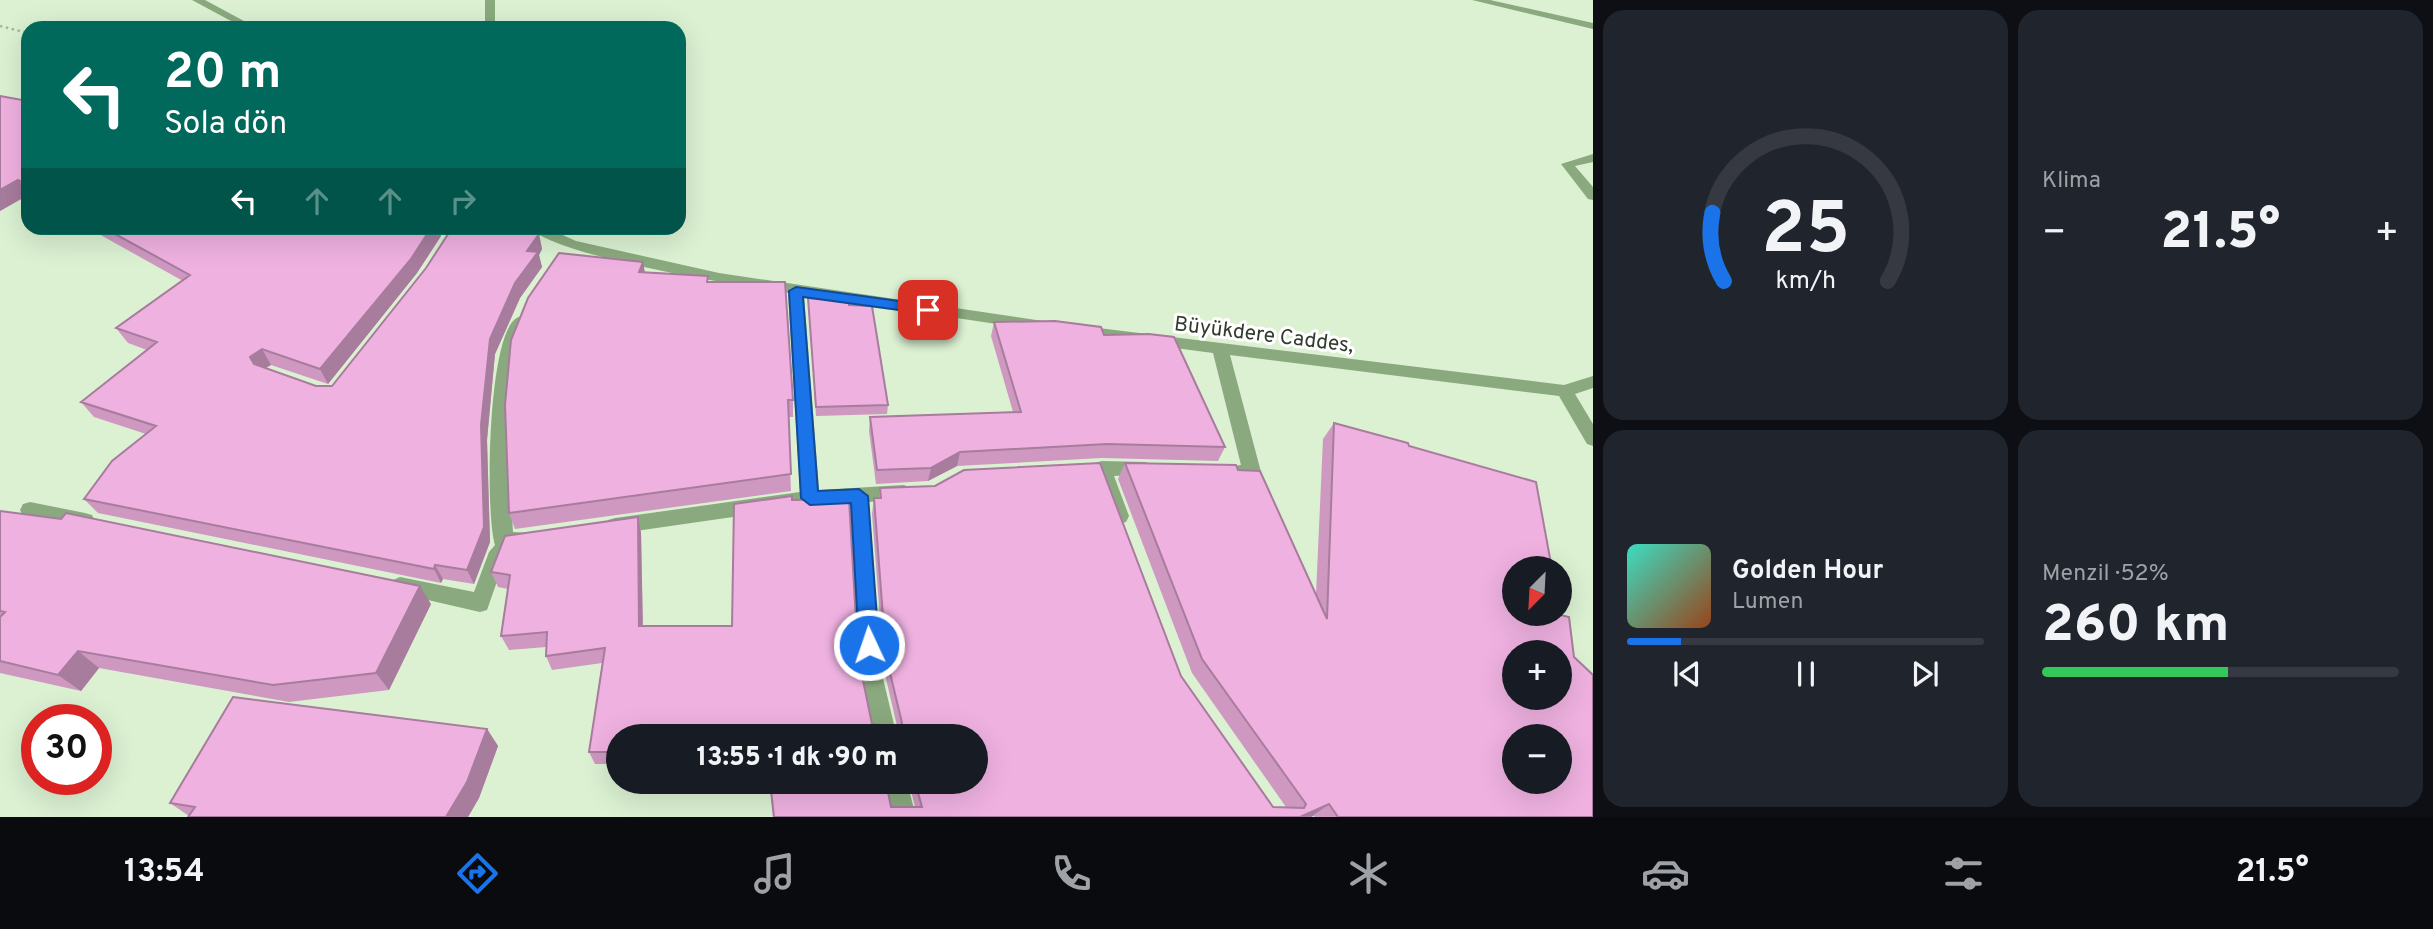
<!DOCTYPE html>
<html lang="tr">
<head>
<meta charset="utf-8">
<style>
  :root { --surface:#171b24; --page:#20242c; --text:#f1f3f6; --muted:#9ea1a6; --line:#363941; --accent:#1a73e8 }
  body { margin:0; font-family:Overpass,sans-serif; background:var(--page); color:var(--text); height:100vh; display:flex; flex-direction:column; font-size:26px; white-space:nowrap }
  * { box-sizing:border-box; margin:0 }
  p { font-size:23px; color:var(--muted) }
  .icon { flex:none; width:38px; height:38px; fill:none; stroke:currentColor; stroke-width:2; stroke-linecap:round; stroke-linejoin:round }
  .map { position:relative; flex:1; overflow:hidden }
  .drawer { display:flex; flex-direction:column; gap:10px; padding:10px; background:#0d0f14; width:840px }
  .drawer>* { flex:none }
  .hud { position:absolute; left:21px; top:21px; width:665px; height:214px; border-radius:21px; box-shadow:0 7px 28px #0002; background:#00695c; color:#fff; overflow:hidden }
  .needle { width:46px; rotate:204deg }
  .buttons { position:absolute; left:1502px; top:556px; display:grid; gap:14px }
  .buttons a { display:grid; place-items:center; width:70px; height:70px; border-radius:50%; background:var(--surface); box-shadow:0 7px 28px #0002; font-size:35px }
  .speed { position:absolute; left:21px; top:704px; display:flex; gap:14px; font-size:35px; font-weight:700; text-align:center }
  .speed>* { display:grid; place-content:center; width:91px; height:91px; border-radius:50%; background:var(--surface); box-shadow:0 7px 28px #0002; line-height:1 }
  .speed .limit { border:10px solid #d22; background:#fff; color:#111 }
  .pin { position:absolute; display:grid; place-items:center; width:60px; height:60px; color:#fff; margin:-30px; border-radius:14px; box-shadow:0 4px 10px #0006 }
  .me { position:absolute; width:77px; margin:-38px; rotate:357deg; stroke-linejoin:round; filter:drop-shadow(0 0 5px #0008) }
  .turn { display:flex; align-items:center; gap:24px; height:147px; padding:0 28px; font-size:32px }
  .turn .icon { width:91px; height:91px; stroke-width:2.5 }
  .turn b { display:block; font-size:49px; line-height:60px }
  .lanes { display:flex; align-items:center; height:66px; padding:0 28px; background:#0003; justify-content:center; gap:35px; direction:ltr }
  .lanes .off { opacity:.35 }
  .big { font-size:52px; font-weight:800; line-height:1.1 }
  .drawer .widget { flex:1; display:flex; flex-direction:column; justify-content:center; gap:10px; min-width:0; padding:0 24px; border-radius:21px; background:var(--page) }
  .drawer .dial { align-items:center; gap:0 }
  .dial svg { height:182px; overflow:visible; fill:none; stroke:var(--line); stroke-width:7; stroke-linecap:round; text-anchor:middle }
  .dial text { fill:var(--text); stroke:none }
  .song { display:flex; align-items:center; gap:21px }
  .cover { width:84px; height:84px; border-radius:10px; background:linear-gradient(135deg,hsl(170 70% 55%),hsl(20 70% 35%)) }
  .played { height:7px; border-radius:4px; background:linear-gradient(90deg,var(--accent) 15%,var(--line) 15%) }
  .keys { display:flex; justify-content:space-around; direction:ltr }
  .heat { display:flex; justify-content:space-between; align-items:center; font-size:38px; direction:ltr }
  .charge { height:10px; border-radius:5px; background:linear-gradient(90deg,#34c759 52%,var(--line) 0) }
  .drawer .tiles { flex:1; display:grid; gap:10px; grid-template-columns:repeat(2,1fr) }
  .trip { position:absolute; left:606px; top:724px; width:382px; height:70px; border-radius:35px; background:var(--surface); box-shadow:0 7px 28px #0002; font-weight:800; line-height:70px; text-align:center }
  .menu { display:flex; height:112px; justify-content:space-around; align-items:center; background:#090b0e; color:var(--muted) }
  .menu .icon { width:49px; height:49px }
  .menu .active { color:var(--accent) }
  .menu b { font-size:32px; color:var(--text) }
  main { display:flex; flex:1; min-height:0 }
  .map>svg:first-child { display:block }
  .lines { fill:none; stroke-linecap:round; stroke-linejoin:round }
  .path { stroke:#a5b79e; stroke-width:2.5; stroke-dasharray:2.5 3.5; stroke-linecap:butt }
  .minor { fill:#8aa97e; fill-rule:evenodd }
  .wall { fill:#ce98c1 }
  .shaded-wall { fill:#a77c9d }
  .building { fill:#efb1e0; stroke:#a77c9d; stroke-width:2; fill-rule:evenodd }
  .route { fill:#1a73e8; stroke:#114b97; stroke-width:2 }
  .labels { text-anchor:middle; stroke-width:6; stroke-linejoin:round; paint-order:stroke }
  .street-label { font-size:21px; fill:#323b2f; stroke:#fff }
</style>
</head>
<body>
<main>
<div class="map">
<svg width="1593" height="817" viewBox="0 0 1593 817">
  <rect width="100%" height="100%" fill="#dbf1d2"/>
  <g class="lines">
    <path class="path" d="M0 26 28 33"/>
    <path class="minor" d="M192 0H205L257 28H244Z
      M485 0H495V28H485Z
      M1472 0H1490L1593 23V29Z
      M1593 154V162L1575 166 1593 187V200L1588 199 1561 164Z
      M530 228H547L576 241 719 273 1043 321 1045 325 1043 329 1037 330 804 295 819 490 904 485 911 488 914 493 911 498 869 502 881 670 897 737H873L859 670 850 504 810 506 615 534 608 532 605 526 608 520 615 518 800 492 788 293C741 286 558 257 530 228Z
      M519 317 527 322 514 354 508 440 513 532 532 533 535 539 532 545 508 550 487 610 480 612 393 592 390 586 393 580 400 577 474 592 489 552 495 545C485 515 487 326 519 317Z
      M1082 326 1564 385 1593 376V388L1575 394 1593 424V446L1587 444 1559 396 1230 355 1261 472 1259 477C1248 480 1237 480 1226 477L1224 472 1226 467 1241 465 1213 353 1076 335 1074 331Z
      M1102 461 1145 462 1152 464 1154 469 1152 474 1114 476 1129 516 1126 522 1119 524 1112 522 1109 516 1093 468 1095 463Z
      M30 502 85 513 92 515 95 521 92 527 85 529 30 518 23 516 20 510 23 504Z
      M883 782H907L916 817H890Z"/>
  </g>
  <path class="wall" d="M0 96 28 101V195L0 211Z
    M88 228H437L441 236 417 273 328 384 271 365 265 368 316 386H332L539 234 542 249 539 255 542 267 520 298 495 354 487 440 490 542 474 584 443 579 441 583 98 513 84 499 146 434 94 417 81 402 147 350 128 343 116 328 183 281Z
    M645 273 708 276V282L793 400V417H788L791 491 515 529 509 513Z
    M808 298 849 305 888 405 887 414 816 416Z
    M994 322 1104 335 1225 447 1218 461 1102 458 957 466 928 481 876 484 869 431 870 417 1013 412 991 336Z
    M1334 423 1409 446 1593 817H1315L1314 816 1311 817H773L770 782 891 807H915L909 782H975V737H618V764H595L589 752 602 663 552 670 546 656V647L509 650 501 636 508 589 498 587 491 572 638 517 641 533 643 626H732L792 500 858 656 872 724 897 726 884 670 872 514 874 498H879L880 488 1181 676 1273 807H1286L1192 673 1118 479 1125 463 1238 470 1316 594 1323 439Z
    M0 511 431 604 389 690 289 702 99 668 81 691 0 673Z
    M487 729 498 746 479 798 468 817H188L189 816 170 803Z"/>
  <path class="shaded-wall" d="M18 180 28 193V195L0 211V190Z
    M431 228H437L441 236 417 273 328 384 320 369Z
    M539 234 542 249 539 255 542 267 520 298 495 354 487 440 490 542 474 584 467 570 490 339 527 251Z
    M643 262 646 278 639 272Z
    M262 349 271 365 259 372 263 379 250 357Z
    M960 452 957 466 928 481 931 468Z
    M638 517 641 533 643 641 639 626Z
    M435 565 443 579 441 583 434 569Z
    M420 586 431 604 389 690 376 673Z
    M78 651 99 668 81 691 58 675Z
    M487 729 498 746 479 798 468 817H446Z
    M1329 804 1311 817H1300Z"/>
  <path class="building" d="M0 96 28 101V185L18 180 0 190Z
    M104 228H431L411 259 320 369 262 349 250 357 254 364 316 386H332L426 268 452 228H485L539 234 527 251 538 252 515 283 490 339 481 425 484 527 467 570 435 565 434 569 84 499 112 461 156 426 81 402 157 342 116 328 190 275Z
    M559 253 643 262 639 272 708 276 707 282H785L793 400H788L791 474 509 513 505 405 511 340 528 298Z
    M808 298 849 299V305L872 306 888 405 816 407Z
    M1055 321 1101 327 1104 335 1149 334 1174 337 1225 447 1107 444 960 452 931 468 877 470 870 417 1021 412 994 322Z
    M1334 423 1408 443 1409 446 1536 482 1552 569H1514V614H1559V611L1560 615 1569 617 1574 657 1593 675V817H1338L1329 804 1300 817H774L770 782H886L891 807H922L915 782H975V737H618V752H589L605 648 546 656 547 632 501 636 510 575 491 572 505 536 638 517 639 626H732L734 504 792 496V500L849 499 858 656 872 724 900 727 902 723 886 656 874 498H881L880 488 935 486 964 470 1100 463 1181 676 1273 807 1304 808 1306 804 1202 659 1125 463 1236 465 1238 470 1260 471 1327 619ZM1514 653H1559V698H1514ZM1514 737H1559V782H1514Z
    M0 511 61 519 66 513 420 586 376 673 273 685 78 651 58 675 0 661V617L5 612 0 611Z
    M233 697 487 729 467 782 446 817H188L195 807 170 803Z"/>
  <path class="route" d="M796 287 928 305 935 310 928 314 803 297 818 491 859 489 868 496 879 645 876 652 869 654 862 652 859 645 851 503 810 505 801 498 789 291Z"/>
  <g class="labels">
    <g class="street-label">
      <text transform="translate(1264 334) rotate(7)" y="7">Büyükdere Caddes,</text>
    </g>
  </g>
</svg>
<div class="buttons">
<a><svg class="needle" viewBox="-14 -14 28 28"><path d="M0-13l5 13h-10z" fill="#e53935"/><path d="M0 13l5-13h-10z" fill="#9ea1a6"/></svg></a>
<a>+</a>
<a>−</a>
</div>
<div class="speed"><div class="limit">30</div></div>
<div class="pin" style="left:928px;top:310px;background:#d93025"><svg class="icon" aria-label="arrive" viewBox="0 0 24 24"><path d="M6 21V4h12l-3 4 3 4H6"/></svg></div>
<svg class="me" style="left:869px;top:645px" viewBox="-20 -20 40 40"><circle r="17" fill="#1a73e8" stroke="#fff" stroke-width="3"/><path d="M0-11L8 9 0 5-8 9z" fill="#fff"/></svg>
<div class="trip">13:55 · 1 dk · 90 m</div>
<div class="hud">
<div class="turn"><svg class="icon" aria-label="left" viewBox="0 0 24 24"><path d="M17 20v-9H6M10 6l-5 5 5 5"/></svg><div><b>20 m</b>Sola dön</div></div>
<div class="lanes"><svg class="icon" aria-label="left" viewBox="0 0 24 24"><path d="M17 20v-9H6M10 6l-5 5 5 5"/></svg><svg class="icon off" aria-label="ahead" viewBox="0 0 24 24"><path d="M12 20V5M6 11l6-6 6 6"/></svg><svg class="icon off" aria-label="ahead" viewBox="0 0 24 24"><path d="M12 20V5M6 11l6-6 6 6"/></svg><svg class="icon off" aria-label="right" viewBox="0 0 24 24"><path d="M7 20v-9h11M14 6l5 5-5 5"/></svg></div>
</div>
</div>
<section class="drawer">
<div class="tiles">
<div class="widget dial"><svg viewBox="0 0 100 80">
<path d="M14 69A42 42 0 1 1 86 69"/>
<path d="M14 69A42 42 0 0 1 9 39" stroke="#1a73e8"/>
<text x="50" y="56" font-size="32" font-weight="700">25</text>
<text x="50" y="72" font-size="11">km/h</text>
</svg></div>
<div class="widget"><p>Klima</p>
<div class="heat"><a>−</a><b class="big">21.5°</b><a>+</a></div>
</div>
<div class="widget">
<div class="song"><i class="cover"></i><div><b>Golden Hour</b><p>Lumen</p></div></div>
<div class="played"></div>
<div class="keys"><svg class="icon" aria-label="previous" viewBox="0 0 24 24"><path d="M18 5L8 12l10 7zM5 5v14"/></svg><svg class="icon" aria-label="pause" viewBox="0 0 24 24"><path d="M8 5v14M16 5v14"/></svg><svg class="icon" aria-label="next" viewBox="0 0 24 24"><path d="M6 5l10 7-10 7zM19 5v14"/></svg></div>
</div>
<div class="widget"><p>Menzil · 52%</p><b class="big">260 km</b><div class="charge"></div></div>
</div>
</section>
</main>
<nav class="menu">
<b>13:54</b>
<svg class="icon active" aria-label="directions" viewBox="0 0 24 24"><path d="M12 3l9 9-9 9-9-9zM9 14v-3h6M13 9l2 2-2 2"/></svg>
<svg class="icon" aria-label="music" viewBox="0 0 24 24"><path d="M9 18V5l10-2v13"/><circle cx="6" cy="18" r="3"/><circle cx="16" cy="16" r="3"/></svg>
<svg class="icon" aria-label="phone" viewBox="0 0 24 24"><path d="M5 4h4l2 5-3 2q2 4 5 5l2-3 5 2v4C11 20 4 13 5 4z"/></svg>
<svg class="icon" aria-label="climate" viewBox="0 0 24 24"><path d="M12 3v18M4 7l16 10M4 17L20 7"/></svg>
<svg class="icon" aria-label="car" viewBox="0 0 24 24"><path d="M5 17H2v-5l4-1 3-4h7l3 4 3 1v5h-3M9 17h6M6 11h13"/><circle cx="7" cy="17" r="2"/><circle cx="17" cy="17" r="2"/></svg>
<svg class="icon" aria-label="filters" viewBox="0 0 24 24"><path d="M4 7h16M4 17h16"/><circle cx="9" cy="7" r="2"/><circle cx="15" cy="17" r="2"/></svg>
<b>21.5°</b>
</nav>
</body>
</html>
